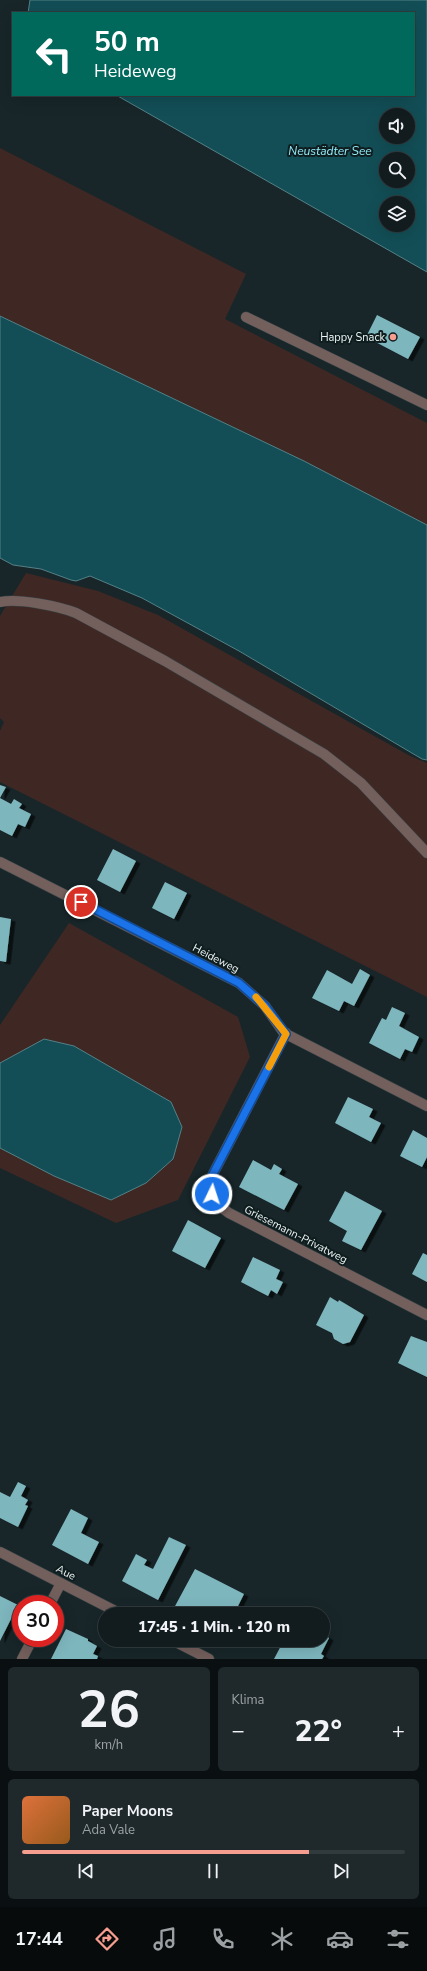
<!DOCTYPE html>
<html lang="de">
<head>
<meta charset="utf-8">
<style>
  :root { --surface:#121c1f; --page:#1f292c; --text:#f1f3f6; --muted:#9ca1a4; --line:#313a3d; --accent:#f59d8e }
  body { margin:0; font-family:"Nunito Sans",sans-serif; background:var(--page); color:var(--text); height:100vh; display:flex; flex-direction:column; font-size:15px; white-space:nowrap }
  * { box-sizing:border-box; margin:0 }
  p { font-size:13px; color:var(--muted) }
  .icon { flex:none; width:22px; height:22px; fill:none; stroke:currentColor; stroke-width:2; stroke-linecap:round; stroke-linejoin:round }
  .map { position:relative; height:1659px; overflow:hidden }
  .sheet { display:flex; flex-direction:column; gap:8px; padding:8px; background:#0a0f11; flex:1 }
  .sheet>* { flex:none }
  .banner { position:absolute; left:12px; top:12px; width:403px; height:84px; border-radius:0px; box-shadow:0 4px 16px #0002,0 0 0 1px var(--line); background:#00695c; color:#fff; overflow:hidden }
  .fabs { position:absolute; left:379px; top:108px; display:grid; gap:8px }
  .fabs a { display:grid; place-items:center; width:36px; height:36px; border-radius:50%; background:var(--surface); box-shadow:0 4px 16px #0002,0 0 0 1px var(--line); font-size:20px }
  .speed { position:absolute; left:12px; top:1595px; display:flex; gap:8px; font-size:20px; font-weight:700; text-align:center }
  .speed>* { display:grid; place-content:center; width:52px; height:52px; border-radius:50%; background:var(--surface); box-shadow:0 4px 16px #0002,0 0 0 1px var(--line); line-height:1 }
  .speed .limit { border:6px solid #d22; background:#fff; color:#111 }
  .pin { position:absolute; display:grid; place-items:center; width:34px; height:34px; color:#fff; margin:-17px; border:2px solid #fff; border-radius:50%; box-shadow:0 1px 4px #0007 }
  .me { position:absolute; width:44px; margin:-22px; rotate:4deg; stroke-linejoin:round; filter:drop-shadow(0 0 3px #0008) }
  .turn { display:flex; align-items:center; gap:14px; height:84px; padding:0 16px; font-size:18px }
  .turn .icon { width:52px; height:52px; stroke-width:2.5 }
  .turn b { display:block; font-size:28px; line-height:34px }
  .big { font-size:30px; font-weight:800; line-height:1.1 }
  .sheet .card { flex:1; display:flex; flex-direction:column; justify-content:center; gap:6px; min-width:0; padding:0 14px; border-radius:6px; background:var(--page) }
  .sheet .dial { align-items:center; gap:0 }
  .dial b { font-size:52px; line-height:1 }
  .song { display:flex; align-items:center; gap:12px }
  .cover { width:48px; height:48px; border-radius:6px; background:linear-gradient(135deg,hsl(20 70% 55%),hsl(30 70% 35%)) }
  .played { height:4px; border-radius:2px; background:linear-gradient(90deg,var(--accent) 75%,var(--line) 75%) }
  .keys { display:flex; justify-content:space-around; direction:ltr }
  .heat { display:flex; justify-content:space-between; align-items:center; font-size:22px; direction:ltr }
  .sheet .tiles { flex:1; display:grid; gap:8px; grid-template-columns:1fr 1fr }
  .card:last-child { grid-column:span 2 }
  .trip { position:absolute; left:98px; top:1607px; width:232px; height:40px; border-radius:20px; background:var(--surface); box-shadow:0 4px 16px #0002,0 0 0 1px var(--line); font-weight:800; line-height:40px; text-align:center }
  .tab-bar { display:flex; height:64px; justify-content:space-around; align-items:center; background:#070b0c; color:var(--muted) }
  .tab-bar .icon { width:28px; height:28px }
  .tab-bar .on { color:var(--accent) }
  .tab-bar b { font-size:18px; color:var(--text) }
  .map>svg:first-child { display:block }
  .green { fill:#3f2824 }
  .water { fill:#134e56; stroke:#548086; fill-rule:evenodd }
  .building { fill:#7eb6be; filter:url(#shadow) }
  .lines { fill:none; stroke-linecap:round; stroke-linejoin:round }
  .service-casing { stroke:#364346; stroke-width:11 }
  .minor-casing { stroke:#364346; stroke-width:11 }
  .service { stroke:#735f5c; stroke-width:10 }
  .minor { stroke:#735f5c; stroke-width:10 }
  .route-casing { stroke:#114b97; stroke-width:10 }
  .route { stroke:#1a73e8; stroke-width:7 }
  .slow { stroke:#f59e0b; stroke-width:7 }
  .poi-dot { fill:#f59d8e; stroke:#0f1d1f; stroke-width:1.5 }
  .labels { text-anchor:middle; stroke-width:4; stroke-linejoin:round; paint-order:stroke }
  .poi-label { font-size:11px; fill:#edf6f7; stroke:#0f1d1f; text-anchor:end }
  .street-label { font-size:11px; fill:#edf6f7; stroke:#0f1d1f }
  .water-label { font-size:12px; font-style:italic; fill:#92edfb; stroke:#0f1d1f }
</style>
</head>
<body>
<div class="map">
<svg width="427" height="1659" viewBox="0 0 427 1659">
  <defs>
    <filter id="shadow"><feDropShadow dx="4.5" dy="2.5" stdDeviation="0" flood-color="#0009"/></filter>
  </defs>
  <rect width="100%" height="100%" fill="#182629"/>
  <path class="green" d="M0 148 246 274 225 319 427 423V525L304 461 0 316Z
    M26 573 98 591 158 615 410 756 427 763V997L0 782V731L4 722 0 718V616Z
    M69 923 238 1017 250 1057 178 1200 116 1223 0 1168V1025Z"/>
  <path class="water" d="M30 0H427V272L116 95H414V13H28ZM386 115H408V137H386ZM386 159H408V181H386ZM386 203H408V225H386Z
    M0 316 304 461 427 525V760L422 759 239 651 142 598 90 576 76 581 71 580 41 569 13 565 0 558Z
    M44 1039 74 1046 171 1102 182 1127 173 1159 146 1183 111 1200 54 1176 0 1148V1063Z"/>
  <path class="building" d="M377 315 420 337 408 359 366 337Z
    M0 785 6 787 0 798 11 804 14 799 22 804 19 808 31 814 25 827 18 824 12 836 0 830Z
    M113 849 136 861 120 892 97 880Z
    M165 882 187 893 174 919 152 908Z
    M0 917 11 919 6 962 0 961Z
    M360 969 370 975 354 1006 344 1001 339 1011 312 998 327 970 352 984Z
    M392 1007 405 1013 399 1026 419 1037 412 1052 405 1049 400 1059 369 1043 382 1018 386 1020Z
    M348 1097 373 1109 369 1117 381 1123 371 1142 335 1123Z
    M413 1130 427 1138V1157L422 1167 400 1156Z
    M253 1160 271 1170 274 1164 282 1169 279 1174 298 1184 284 1210 239 1187Z
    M345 1191 382 1211 361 1250 342 1241 347 1231 329 1221Z
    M188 1220 221 1238 205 1268 172 1251Z
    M423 1253 427 1255V1282L412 1274Z
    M253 1257 280 1270 276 1279 283 1282 277 1294 271 1290 268 1296 241 1282Z
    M330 1297 338 1302 339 1300 364 1315 350 1342 343 1344 334 1339 332 1333 316 1325Z
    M411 1336 427 1342V1377L398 1363Z
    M18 1482 26 1486 21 1496 28 1500 25 1505 28 1506 18 1527 0 1518V1492L10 1497Z
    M71 1509 88 1518 81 1533 99 1542 88 1564 52 1545Z
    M169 1537 186 1545 158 1600 122 1581 136 1554 147 1560 144 1565 153 1569Z
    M195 1569 244 1594 238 1606 246 1610 244 1614H185L174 1608Z
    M0 1596 18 1605 0 1641Z
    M66 1629 88 1639V1641L97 1646 93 1654 98 1656 97 1659H51Z
    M323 1634 329 1638 321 1654 324 1656 322 1659H274L284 1640H323Z"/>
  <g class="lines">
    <g class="service-casing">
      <path id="service" d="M246 317 427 405
        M0 602C18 598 58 606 76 613L165 661 324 754 361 783 427 853"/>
    </g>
    <g class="minor-casing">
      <path id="minor" d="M0 862 239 983 265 1006 284 1033 427 1106
        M286 1033 213 1174C207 1190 215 1204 229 1213L427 1315
        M0 1552 121 1614
        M50 1604 61 1583
        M172 1640 209 1659
        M22 1659 33 1638"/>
    </g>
    <use href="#service" class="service"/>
    <use href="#minor" class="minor"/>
  </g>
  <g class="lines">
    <g class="route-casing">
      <path id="route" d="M81 902 239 983 265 1006 286 1034 213 1174 211 1185 212 1194"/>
    </g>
    <use href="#route" class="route"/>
    <path class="slow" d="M256 997 286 1034 269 1067"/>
  </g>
  <circle class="poi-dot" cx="393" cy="337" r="4"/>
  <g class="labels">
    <g class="poi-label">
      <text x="385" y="341">Happy Snack</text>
    </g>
    <g class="street-label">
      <text transform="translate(216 958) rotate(27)" y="4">Heideweg</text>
      <text transform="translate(296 1234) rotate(27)" y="4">Griesemann-Privatweg</text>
      <text transform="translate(66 1572) rotate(27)" y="4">Aue</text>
    </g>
    <g class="water-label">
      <text x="330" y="155">Neustädter See</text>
    </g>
  </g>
</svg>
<div class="fabs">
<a><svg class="icon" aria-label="sound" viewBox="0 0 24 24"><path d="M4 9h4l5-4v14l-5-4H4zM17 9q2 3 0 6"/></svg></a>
<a><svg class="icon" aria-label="search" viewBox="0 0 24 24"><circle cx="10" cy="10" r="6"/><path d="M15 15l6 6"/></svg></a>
<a><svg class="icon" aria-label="layers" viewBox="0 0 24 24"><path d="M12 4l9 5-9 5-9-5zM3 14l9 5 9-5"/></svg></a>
</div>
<div class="speed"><div class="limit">30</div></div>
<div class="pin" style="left:81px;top:902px;background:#d93025"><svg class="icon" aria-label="arrive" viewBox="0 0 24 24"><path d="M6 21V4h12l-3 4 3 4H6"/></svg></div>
<svg class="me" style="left:212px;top:1194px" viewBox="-20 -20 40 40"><circle r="17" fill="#1a73e8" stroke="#fff" stroke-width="3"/><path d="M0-11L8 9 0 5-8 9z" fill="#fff"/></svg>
<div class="trip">17:45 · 1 Min. · 120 m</div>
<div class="banner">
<div class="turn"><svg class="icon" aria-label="left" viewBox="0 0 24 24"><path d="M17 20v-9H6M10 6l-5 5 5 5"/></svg><div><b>50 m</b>Heideweg</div></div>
</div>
</div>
<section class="sheet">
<div class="tiles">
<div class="card dial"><b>26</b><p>km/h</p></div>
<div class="card"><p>Klima</p>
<div class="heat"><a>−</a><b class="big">22°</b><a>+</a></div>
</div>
<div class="card">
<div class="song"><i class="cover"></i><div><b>Paper Moons</b><p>Ada Vale</p></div></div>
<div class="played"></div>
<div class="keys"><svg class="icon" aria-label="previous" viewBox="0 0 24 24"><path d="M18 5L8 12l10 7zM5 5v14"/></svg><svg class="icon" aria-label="pause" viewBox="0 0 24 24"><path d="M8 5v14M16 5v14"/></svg><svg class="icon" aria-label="next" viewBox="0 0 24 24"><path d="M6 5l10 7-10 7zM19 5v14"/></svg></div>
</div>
</div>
</section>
<nav class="tab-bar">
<b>17:44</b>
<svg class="icon on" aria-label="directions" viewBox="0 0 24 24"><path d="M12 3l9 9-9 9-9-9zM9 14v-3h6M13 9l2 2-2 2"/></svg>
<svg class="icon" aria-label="music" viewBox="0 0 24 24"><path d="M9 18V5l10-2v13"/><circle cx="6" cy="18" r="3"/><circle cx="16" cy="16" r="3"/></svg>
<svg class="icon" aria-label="phone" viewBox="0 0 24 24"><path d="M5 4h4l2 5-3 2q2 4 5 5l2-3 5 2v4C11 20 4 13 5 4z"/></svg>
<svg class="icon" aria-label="climate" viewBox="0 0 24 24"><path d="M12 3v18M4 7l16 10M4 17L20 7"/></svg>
<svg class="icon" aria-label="car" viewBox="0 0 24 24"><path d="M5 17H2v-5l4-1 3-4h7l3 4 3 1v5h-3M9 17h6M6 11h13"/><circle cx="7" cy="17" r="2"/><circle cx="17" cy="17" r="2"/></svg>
<svg class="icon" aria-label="filters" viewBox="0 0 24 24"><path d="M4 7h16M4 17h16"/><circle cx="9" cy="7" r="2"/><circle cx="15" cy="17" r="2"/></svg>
</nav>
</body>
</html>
